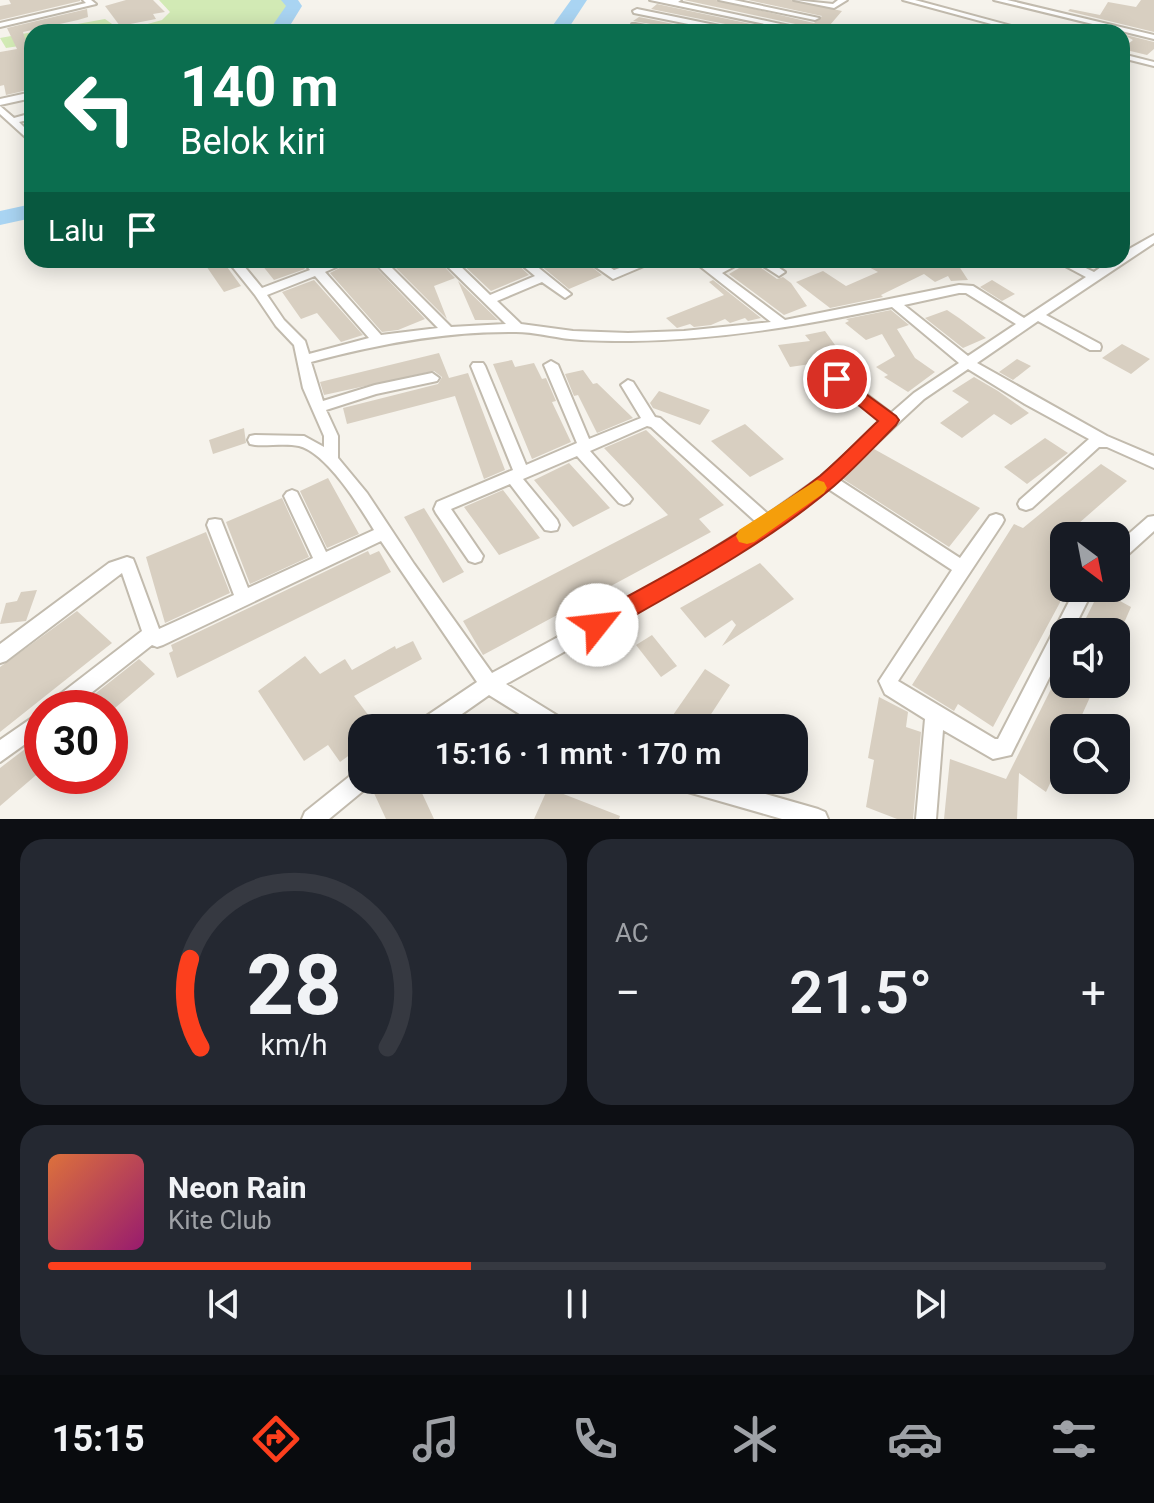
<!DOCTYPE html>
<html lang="id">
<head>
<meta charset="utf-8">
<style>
  :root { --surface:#171b24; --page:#242831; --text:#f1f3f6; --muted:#9ea1a6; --line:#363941; --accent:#fc3f1d }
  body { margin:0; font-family:Roboto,sans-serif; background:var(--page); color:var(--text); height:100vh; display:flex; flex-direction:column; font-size:30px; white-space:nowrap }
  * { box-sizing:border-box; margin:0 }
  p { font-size:26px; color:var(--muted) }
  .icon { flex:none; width:44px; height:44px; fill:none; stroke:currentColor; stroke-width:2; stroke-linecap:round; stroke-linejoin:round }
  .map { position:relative; height:819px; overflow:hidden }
  .sheet { display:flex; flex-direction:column; gap:20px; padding:20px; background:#0d0f14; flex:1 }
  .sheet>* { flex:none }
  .guide { position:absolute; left:24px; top:24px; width:1106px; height:244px; border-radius:24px; box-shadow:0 4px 20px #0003; background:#0b6e4f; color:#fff; overflow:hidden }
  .needle { width:52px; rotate:148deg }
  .fabs { position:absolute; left:1050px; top:522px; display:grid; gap:16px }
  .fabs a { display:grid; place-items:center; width:80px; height:80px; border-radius:16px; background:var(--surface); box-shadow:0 4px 20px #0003; font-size:40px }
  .speed { position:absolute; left:24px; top:690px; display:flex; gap:16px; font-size:40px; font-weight:700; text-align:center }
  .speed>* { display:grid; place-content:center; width:104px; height:104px; border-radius:50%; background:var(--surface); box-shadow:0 4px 20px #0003; line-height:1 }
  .speed .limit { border:12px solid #d22; background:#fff; color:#111 }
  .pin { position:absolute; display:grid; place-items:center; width:68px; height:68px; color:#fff; margin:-34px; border:4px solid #fff; border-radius:50%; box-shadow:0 2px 8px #0007 }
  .me { position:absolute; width:88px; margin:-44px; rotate:61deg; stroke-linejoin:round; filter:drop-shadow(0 0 6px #0008) }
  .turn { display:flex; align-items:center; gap:28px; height:168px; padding:0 24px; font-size:36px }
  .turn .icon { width:104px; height:104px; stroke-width:2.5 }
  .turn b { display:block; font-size:56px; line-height:68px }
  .then { display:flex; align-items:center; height:76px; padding:0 24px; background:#0003; gap:16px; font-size:30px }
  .big { font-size:60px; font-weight:600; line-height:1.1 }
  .sheet .card { flex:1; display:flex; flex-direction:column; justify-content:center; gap:12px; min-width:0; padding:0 28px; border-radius:24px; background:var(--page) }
  .sheet .dial { align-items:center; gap:0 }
  .dial svg { height:208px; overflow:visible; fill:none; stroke:var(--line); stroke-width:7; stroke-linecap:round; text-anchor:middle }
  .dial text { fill:var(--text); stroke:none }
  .song { display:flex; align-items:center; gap:24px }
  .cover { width:96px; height:96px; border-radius:12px; background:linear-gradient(135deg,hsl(20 70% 55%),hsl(320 70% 35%)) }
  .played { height:8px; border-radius:4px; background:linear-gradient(90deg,var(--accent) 40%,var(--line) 40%) }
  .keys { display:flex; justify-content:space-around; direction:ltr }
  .heat { display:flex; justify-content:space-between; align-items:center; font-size:44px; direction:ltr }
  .sheet .tiles { flex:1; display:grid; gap:20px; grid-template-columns:1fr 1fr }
  .card:last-child { grid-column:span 2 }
  .trip { position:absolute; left:348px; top:714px; width:460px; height:80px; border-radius:24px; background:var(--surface); box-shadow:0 4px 20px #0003; font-weight:600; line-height:80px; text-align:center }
  .dock { display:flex; height:128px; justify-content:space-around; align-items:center; background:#090b0e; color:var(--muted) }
  .dock .icon { width:56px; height:56px }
  .dock .selected { color:var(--accent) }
  .dock b { font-size:36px; color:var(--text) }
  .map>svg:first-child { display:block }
  .green { fill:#d2eab5 }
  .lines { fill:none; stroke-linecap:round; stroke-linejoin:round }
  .river { fill:#a9d4f2; fill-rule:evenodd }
  .building { fill:#d8cfc1 }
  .street-casing { stroke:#c2bbae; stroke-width:4 }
  .street { fill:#fff; fill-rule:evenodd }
  .route { fill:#fc3f1d; stroke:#a42913; stroke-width:2 }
  .slow { fill:#f59e0b }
</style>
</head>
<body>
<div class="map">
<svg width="1154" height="819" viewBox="0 0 1154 819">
  <rect width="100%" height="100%" fill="#f6f3ec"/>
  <path class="green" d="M159 0H293L298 10 261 32H32V44L6 48 0 38 105 19 122 31 162 20 170 12Z"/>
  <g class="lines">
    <path class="river" d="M281 0H298L302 6 286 32H268L286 6Z
      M571 0H587L566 32H548Z
      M32 204V218L0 225V211Z"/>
  </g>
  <path class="building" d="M9 0H80V1L0 20V6L11 4Z
    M126 0H153L165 12 153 14 156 19 120 26 105 6Z
    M684 0H716L814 23 822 16 748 0H791L842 11 824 32H810L809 27Z
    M1141 0H1154V32L1068 11 1070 9 1100 15 1108 2 1136 7Z
    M657 4 788 32H746L740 27 651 9Z
    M87 9 88 17 78 20 23 32 31 58 25 61 32 89 6 95 4 85 0 86V52L17 49 7 28Z
    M639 17 713 32H671L668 27 633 21Z
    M1122 34 1154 42V49L1147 55 1122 49 1133 40Z
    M202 260H222L241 286 224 292Z
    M258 260H299L305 269 274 280Z
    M355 260H369L425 319 398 330 382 332 330 273Z
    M388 260H438L455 278 434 286 447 319Z
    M458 260H513L529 275 491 291Z
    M534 260H583L602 275 569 289Z
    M856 260H955L968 280 951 281 948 276 935 282 924 274 881 295 883 297 830 308 796 282 823 271 846 286 878 272Z
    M751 261 777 279 783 277 791 283 807 306 784 315 729 274Z
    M314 280 363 335 341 342 317 313 301 319 282 292Z
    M713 280 761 318 748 321 745 318 730 323 725 319 711 325 694 327 690 324 677 328 666 318 724 295 709 282Z
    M992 280 1015 294 1002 301 980 287Z
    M458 281 498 320H475Z
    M891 310 909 325 897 329 915 358 935 372 908 392 884 377 888 375 876 367 895 356 882 334 866 340 845 323 849 321 846 319Z
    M947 310 959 318 986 338 963 348 925 318Z
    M825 331 845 359 790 367 778 345 810 341 805 335Z
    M1122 344 1150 359 1131 374 1102 358Z
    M439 353 449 378 468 373 505 470 484 479 455 396 347 424 343 408 438 384 442 377 434 371 324 395 320 382Z
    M1017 359 1031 366 1013 380 999 372Z
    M512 360 515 367 534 363 542 379 546 378 556 401 552 402 571 442 532 459 493 364Z
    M583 370 593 384 597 383 633 418 597 433 578 395 574 396 565 374Z
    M974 377 998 391 1029 413 1011 425 994 414 962 438 940 423 969 402 952 391Z
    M659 391 686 401 710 410 700 425 653 408 650 403Z
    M745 424 784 459 750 477 711 441Z
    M244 428 246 443 213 454 209 440Z
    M646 430 724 505 699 519 711 532 483 655 463 621 668 515 604 448Z
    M1045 438 1068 453 1027 484 1004 467Z
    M874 449 980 508 949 547 843 479Z
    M569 463 610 508 573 527 534 480Z
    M1101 464 1127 481 1054 545 1064 550V595L993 727 958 704 954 711 912 685 1014 524 1023 528Z
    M328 478 359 534 327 548 300 491Z
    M503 490 540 538 499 555 464 507Z
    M282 498 309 557 250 584 226 522Z
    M424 508 464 572 443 583 404 517Z
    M206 532 230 593 165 623 146 557Z
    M368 551 370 555 379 551 391 572 177 678 169 653 173 651 171 645Z
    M760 563 794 599 722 646 736 625 732 620 705 638 680 608Z
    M37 590 26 621 0 624 6 603 17 601 21 592Z
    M1100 590 1131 607 1120 632H1079Z
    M77 611 112 643 0 732V667Z
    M652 635 677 666 661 677 636 645Z
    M413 641 422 659 354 696 378 728H362V746L340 762 328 745 304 761 258 691 305 656 320 674 345 659 352 670 395 646 396 649Z
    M139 659 155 674 115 708H77Z
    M1064 663V684H1096L1076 728H1064V754L1046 792 1019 773 1017 819H944L950 759 1006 779Z
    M705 669 730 685 702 728H692L673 715Z
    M879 697 908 712 906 727 921 732 913 819H897L866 807 874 760 868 758Z
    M42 736V770L0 806V768Z
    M394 780H442L421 791 434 819H386L373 791Z
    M548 788 620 816 619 819H534Z"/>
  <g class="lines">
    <g class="street-casing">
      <path id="street" d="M83 0H91L96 4 0 27V23L86 3Z
        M650 0H681L678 2 808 30 803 32Z
        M719 0H734L819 18 815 20Z
        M794 0 833 4 838 0H847L834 8Z
        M903 0H915L1034 32H1021Z
        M994 0H1007L1154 35V39Z
        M637 9 739 30 743 32H728L634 13 633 11Z
        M635 24 667 30 668 32H653L632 28V24Z
        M1122 54 1154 62V66L1122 58Z
        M32 92V98L0 105V99Z
        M0 106 14 118 32 113V119L19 122 32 135V143L0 114Z
        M1154 235V243L1046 315 1100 344 1101 347 1100 350H1090L1038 321 977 363 1107 436 1154 456V468L1107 447H1099L1032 508 1026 510 1020 508 1018 504 1020 500 1089 439 1025 404 968 369 924 399 838 479 960 558 990 516 996 514 1002 516 1004 520 1002 524 898 681 995 739H998L1076 588H1094L1072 632H1064V648L1011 755 993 759 943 730 936 819H916L925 719 885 694 879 681 952 570 827 488 773 528 684 585 506 684 566 721 569 728H542L489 695 442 728H416L419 721 477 682 381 541 163 645 157 647 152 645 72 708H47L50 702 142 631 122 573 6 661 0 663V644L109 563 127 557 133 559 135 564 159 629 234 595 207 525 209 520 215 519 221 520 248 588 313 558 284 496 287 492 292 490 297 492 326 552 374 530C360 507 327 453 299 446 286 443 269 446 255 445L250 444 248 440 250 436 255 435 304 436 324 447V436L303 388 294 345 276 326 255 295 227 260H239L262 288 310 270 302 260H314L320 266 336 260H352L325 272 381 335 438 328 372 260H384L451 327 506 324 441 260H454L490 295 535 276 516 260H529L571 294 565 298 542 282 497 301 521 324 573 331 628 333 684 331 771 322 692 260H705L715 267 731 260H746L722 273 785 320 959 285 973 286 1024 318 1086 277 1054 260H1069L1094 272 1111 260H1122V253ZM315 276 369 338 309 354 305 341 284 320 267 295ZM959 293H966L1016 324 968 356 904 305ZM892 307 959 363 914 393 891 413 842 376H832L830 379 832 382 882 421 822 476 768 514 660 418 655 417 633 382 628 380 621 385 641 418 589 439 558 365 551 361 544 365 577 443 526 465 485 366 483 363H473L471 366 513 470 437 502 434 509 436 513 469 561 475 563 481 561 483 556 451 509 510 484 545 530 551 531 557 530 559 525 557 520 523 479 577 456 619 503 624 505 629 503 632 499 629 495 590 451 647 426 651 427 756 522 672 575 492 673 414 564 367 493 338 458V436L326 410 376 394 437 381 439 378 432 373 375 385 323 401 311 362C378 344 446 331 516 332 534 332 552 337 570 339 590 341 611 341 631 341 720 340 806 325 892 307Z
        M586 260H599L614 270 642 260H658L613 279Z
        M754 260H768L785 272 779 276Z
        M1154 516V531L1122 560 1116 562V545L1148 517Z
        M42 711V732L0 762V740Z
        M362 769V780H372L369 786 329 819H302L305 812 355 772Z
        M671 780H717L818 809 825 812 828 819H782L681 790 674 787Z"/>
    </g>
    <use href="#street" class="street"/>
  </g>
  <path class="route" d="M837 373 896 416 899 420 896 425C876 445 856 467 834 486 766 544 683 588 605 632L597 635 589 632 586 625 589 617C668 575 749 531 820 476 840 459 859 439 878 421L831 383 828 379Z"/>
  <path class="slow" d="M817 480 824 482 827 488 824 493 754 542 747 544 739 542 736 536 739 530Z"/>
</svg>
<div class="fabs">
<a><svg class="needle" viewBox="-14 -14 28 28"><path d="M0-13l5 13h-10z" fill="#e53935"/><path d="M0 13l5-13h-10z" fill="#9ea1a6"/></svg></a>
<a><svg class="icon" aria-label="sound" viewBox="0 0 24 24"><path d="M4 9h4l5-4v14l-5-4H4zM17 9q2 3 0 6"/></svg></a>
<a><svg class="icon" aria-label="search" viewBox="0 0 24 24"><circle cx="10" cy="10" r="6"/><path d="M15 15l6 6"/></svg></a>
</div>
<div class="speed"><div class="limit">30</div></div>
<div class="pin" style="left:837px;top:379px;background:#d93025"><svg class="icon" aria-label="arrive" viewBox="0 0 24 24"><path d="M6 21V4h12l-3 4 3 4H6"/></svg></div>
<svg class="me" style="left:597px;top:625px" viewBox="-20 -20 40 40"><circle r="19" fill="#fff"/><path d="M0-13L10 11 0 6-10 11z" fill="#fc3f1d"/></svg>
<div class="trip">15:16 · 1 mnt · 170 m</div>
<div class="guide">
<div class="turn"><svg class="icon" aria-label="left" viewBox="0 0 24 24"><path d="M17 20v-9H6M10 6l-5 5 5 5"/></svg><div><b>140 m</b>Belok kiri</div></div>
<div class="then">Lalu<svg class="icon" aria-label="arrive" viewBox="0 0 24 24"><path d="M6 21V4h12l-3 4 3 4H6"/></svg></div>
</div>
</div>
<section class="sheet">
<div class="tiles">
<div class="card dial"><svg viewBox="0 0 100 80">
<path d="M14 69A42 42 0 1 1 86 69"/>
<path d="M14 69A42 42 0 0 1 10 35" stroke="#fc3f1d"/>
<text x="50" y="56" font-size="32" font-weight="700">28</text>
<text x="50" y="72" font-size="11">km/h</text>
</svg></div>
<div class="card"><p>AC</p>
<div class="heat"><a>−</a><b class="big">21.5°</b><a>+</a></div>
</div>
<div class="card">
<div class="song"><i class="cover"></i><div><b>Neon Rain</b><p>Kite Club</p></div></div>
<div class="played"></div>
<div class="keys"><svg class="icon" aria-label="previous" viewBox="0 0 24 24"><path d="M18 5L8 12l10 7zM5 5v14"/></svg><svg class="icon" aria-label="pause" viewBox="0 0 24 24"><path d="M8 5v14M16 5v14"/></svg><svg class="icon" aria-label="next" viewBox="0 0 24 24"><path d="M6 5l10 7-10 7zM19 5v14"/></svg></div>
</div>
</div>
</section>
<nav class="dock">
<b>15:15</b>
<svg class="icon selected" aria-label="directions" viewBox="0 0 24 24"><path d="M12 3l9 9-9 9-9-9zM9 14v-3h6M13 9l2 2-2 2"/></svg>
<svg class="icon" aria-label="music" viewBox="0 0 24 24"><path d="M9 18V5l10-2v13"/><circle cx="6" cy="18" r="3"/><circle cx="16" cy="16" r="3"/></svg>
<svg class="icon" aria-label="phone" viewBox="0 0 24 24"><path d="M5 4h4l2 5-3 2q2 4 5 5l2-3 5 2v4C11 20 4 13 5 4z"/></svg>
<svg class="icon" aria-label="climate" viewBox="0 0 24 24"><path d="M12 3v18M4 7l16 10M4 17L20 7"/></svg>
<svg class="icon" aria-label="car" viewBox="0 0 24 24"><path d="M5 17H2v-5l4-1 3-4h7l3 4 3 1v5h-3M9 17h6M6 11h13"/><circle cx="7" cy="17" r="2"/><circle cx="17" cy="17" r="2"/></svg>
<svg class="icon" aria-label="filters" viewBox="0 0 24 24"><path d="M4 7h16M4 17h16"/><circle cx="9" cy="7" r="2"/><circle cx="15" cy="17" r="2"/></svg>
</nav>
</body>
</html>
